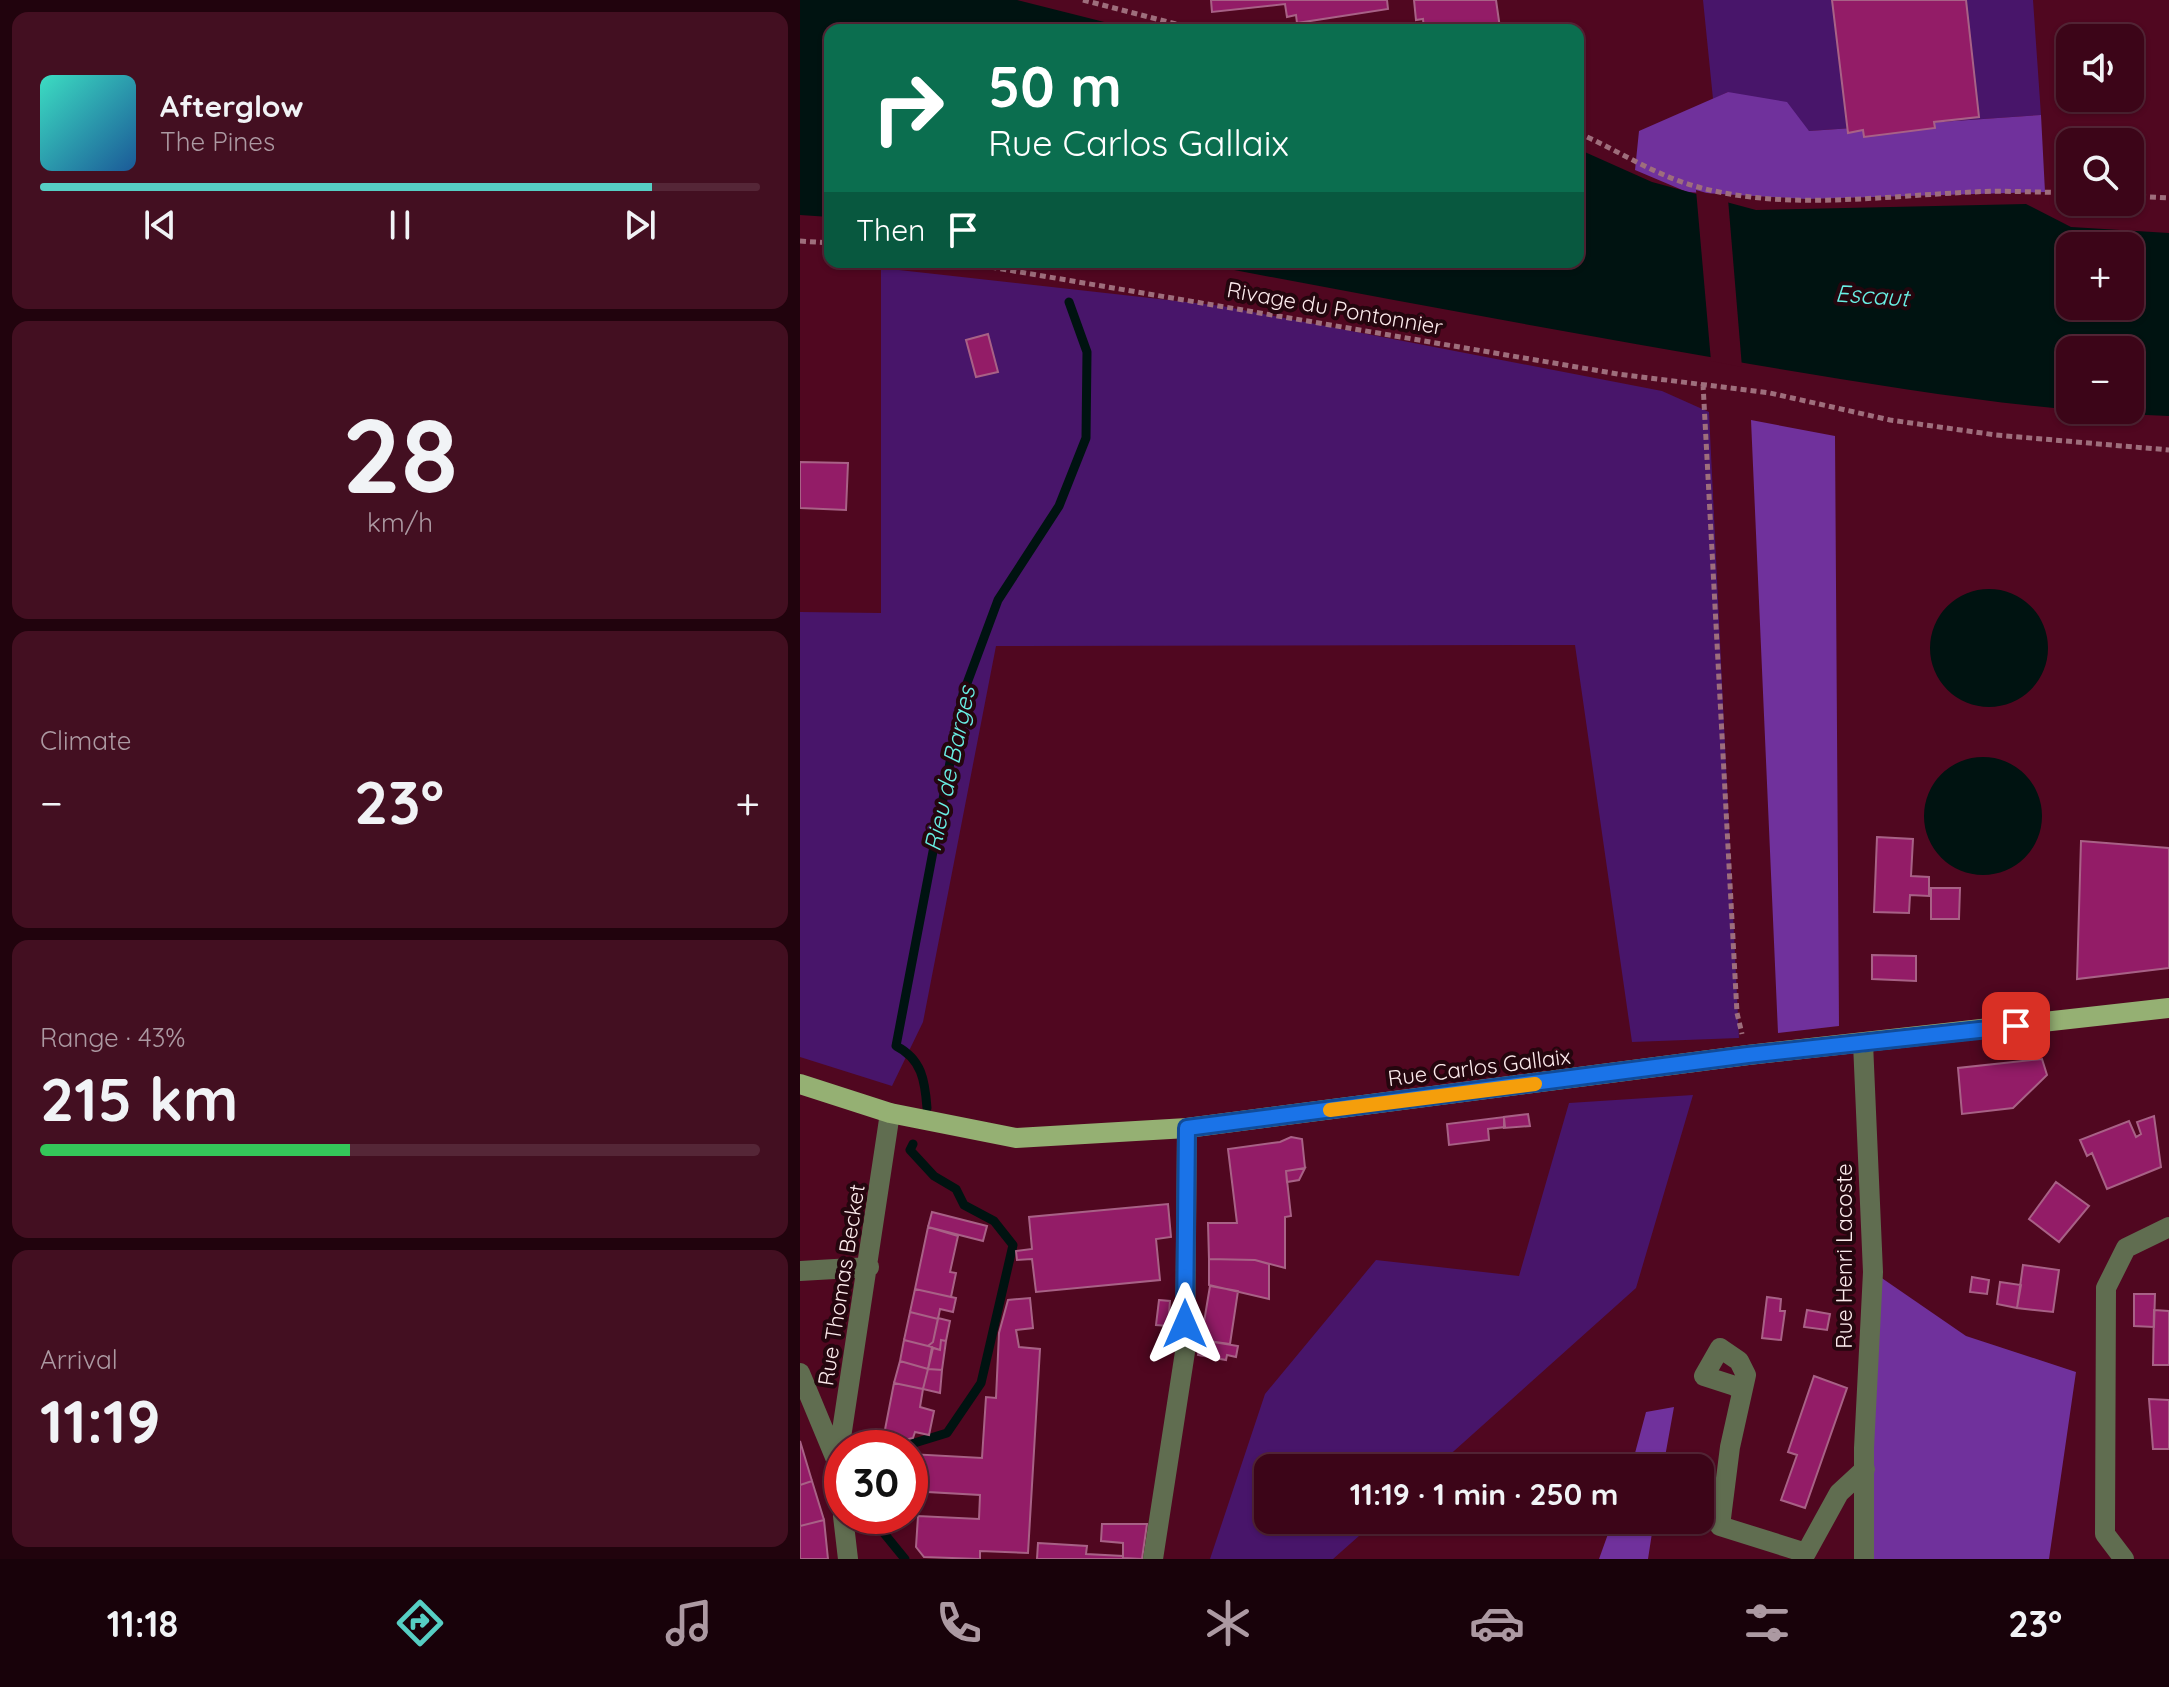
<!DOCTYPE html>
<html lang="en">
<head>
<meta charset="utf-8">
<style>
  :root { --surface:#3c0518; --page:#430f21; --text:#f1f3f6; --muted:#ac99a2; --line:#552637; --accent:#56cec4 }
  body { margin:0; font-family:Quicksand,sans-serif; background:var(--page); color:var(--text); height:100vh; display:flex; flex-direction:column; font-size:30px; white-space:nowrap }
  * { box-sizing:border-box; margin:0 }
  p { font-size:26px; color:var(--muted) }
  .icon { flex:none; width:44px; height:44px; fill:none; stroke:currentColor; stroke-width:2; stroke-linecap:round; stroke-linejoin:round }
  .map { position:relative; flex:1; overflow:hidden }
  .side { display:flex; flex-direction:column; gap:12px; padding:12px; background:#21030d; width:800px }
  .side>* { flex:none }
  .banner { position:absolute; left:24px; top:24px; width:760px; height:244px; border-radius:16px; box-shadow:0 2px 6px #0004,0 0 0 2px var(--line); background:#0b6e4f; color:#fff; overflow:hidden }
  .fabs { position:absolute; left:1256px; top:24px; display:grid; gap:16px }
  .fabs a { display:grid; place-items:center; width:88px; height:88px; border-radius:16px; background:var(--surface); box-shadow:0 2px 6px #0004,0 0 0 2px var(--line); font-size:40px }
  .speed { position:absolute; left:24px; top:1430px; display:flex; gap:16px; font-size:40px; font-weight:700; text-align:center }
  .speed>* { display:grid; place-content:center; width:104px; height:104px; border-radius:50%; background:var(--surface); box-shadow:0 2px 6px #0004,0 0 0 2px var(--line); line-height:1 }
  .speed .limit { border:12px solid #d22; background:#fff; color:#111 }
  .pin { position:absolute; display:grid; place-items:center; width:68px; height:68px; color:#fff; margin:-34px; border-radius:16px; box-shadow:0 4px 12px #0006 }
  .me { position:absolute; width:88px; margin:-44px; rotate:0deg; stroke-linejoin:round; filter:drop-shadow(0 0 6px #0008) }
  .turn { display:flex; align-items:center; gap:28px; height:168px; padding:0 32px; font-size:36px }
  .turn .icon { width:104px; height:104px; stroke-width:2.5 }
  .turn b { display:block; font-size:56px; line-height:68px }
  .then { display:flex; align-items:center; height:76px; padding:0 32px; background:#0003; gap:16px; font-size:30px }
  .big { font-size:60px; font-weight:700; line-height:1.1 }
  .side .widget { flex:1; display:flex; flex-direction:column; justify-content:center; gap:12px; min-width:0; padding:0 28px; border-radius:16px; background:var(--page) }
  .side .dial { align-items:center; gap:0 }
  .dial b { font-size:104px; line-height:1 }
  .song { display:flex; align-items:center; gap:24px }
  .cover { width:96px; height:96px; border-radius:12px; background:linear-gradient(135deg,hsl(170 70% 55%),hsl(210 70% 35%)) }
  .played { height:8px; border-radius:4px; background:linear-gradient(90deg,var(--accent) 85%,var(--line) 85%) }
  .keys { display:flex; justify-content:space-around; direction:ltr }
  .heat { display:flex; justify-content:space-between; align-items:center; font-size:44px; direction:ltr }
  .charge { height:12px; border-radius:6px; background:linear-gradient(90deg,#34c759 43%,var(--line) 0) }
  .trip { position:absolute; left:454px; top:1454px; width:460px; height:80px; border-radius:16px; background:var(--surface); box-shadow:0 2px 6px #0004,0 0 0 2px var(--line); font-weight:700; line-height:80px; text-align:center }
  .tab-bar { display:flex; height:128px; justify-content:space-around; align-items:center; background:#18020a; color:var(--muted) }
  .tab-bar .icon { width:56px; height:56px }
  .tab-bar .selected { color:var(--accent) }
  .tab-bar b { font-size:36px; color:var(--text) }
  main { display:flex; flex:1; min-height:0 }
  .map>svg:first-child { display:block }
  .green { fill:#48156a }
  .forest { fill:#70319c }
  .water { fill:#001311; fill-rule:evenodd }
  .pier { fill:#500720 }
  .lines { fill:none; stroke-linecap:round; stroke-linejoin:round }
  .stream { stroke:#001311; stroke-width:9 }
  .building { fill:#931c67; stroke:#a86186; stroke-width:2 }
  .path { stroke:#9e6e7c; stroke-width:5; stroke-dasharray:6 4; stroke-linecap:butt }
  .minor { stroke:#606d50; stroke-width:20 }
  .major { stroke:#95b073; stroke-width:20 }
  .route-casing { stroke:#114b97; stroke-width:20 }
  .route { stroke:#1a73e8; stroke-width:14 }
  .slow { stroke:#f59e0b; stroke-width:14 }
  .labels { text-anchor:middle; stroke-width:8; stroke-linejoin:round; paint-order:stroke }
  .street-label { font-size:22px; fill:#fceaec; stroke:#24060e }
  .water-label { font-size:24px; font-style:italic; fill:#69f0e5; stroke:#24060e }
</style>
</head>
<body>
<main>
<section class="side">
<div class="widget">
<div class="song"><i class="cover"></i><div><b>Afterglow</b><p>The Pines</p></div></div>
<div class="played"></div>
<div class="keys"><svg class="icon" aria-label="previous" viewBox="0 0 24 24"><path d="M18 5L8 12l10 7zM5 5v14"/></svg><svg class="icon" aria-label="pause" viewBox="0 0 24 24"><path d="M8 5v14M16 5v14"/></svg><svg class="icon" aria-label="next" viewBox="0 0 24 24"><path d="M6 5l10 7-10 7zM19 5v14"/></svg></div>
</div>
<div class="widget dial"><b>28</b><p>km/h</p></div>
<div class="widget"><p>Climate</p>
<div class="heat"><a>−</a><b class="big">23°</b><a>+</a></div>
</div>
<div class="widget"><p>Range · 43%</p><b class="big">215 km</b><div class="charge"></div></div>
<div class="widget"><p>Arrival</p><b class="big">11:19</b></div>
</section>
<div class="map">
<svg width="1369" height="1559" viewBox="0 0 1369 1559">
  <rect width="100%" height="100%" fill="#500720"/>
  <path class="green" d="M903 0H1233L1241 115 1009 131 928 92 913 99Z
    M81 268 422 306 862 391 909 412 939 1038 832 1042 775 645 196 646 123 1022 92 1086 0 1057V612L81 613Z
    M893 1095 836 1288 635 1468H468V1520H577L533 1559H410L465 1394 576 1260 719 1276 769 1103Z"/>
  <path class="forest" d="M928 92 987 102 1009 131 1241 115 1245 192 1006 199 887 192 835 170 839 131Z
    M951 420 1035 436 1039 1026 978 1033Z
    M1073 1272 1166 1336 1276 1372 1249 1559H1064Z
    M874 1407 863 1468H831L846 1412Z
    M813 1520H854L848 1559H799Z"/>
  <path class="water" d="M0 0H217L336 30H30V217L0 215Z
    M778 149 852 182 956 210 1226 204 1271 227 1369 233V416C1228 411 1089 387 950 364 763 332 577 297 391 262H778ZM1270 246H1330V306H1270ZM1270 350H1330V410H1270Z
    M1130 648a59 59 0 1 1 118 0a59 59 0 1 1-118 0Z
    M1124 816a59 59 0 1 1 118 0a59 59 0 1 1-118 0Z"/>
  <path class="pier" d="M896 190 928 199 942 367 911 361Z"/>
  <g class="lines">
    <path class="stream" d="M256 262V263
      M127 1108C125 1081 122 1059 96 1046L163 694 198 600 259 506 286 438 287 352 269 302
      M98 1448 147 1433 181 1383 213 1245 194 1221 164 1205 156 1189 134 1176 110 1150 113 1144
      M76 1516 78 1526 105 1559"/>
  </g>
  <path class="building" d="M411 0H587L588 9 497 23 496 15 487 17 485 4 412 12Z
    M614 0H696L700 28 624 30 623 19 616 20Z
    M1032 0H1166L1179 117 1134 122 1135 128 1064 137 1063 130 1048 133Z
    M188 334 198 372 176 377 166 340Z
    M0 462 48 463 46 510 0 508Z
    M1077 837 1113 839 1111 876 1129 877V896L1110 895 1109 913 1074 912Z
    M1281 841 1369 848V968L1277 979Z
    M1131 888H1160L1159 919H1131Z
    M1072 955 1116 956V981L1072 979Z
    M1242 1059 1247 1075 1213 1108 1162 1114 1158 1068Z
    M728 1114 730 1126 704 1128V1117Z
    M1354 1116 1361 1167 1307 1189 1292 1153 1287 1156 1280 1140 1329 1121 1336 1137 1341 1134 1337 1122Z
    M704 1117 705 1127 688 1129 689 1140 649 1145 647 1124Z
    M491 1137 502 1139 505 1168 486 1171 491 1216 485 1217V1268L455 1260 409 1259 408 1223H437L428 1149 480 1142Z
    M505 1168 499 1180 487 1182 486 1171Z
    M1256 1182 1289 1206 1259 1242 1229 1219Z
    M368 1204 371 1237 356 1239 360 1280 236 1292 232 1259 217 1260 216 1251 232 1249 229 1217Z
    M132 1212 187 1226 183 1241 128 1227Z
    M128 1227 158 1236 150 1272 156 1273 151 1297 115 1289Z
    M409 1259 455 1260 469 1264V1299L409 1285Z
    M1223 1265 1259 1270 1253 1312 1217 1308Z
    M1172 1277 1189 1280 1187 1294 1170 1292Z
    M1200 1282 1221 1285 1217 1308 1197 1304Z
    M410 1286 438 1291 430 1344 401 1340Z
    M115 1289 156 1298 153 1312 140 1309 138 1319 110 1312Z
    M1334 1294H1355L1354 1327 1334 1326Z
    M967 1297 981 1299 980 1311H985L981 1340 962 1338Z
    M230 1298 233 1328 216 1330 219 1347 240 1349 228 1553 180 1551V1559L124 1557 116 1547 118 1516 179 1519 180 1495 110 1491V1454L182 1458 186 1397 196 1398 199 1333 208 1300Z
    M359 1300 370 1301 368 1326 356 1325Z
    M1007 1310 1030 1314 1027 1330 1004 1327Z
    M1354 1310 1369 1311V1365H1353Z
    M110 1312 138 1319 133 1342 128 1346 104 1340Z
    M138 1318 150 1321 146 1341 141 1340 140 1350 128 1346 133 1342Z
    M104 1340 132 1347 128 1369 100 1361Z
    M141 1340 146 1341 142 1370 128 1369 133 1348 140 1350Z
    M401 1340 438 1346 436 1357 427 1355 426 1360 398 1355Z
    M100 1361 128 1369 123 1389 94 1383Z
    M128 1369 142 1370 140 1393 123 1389Z
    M1014 1376 1047 1388 1005 1508 981 1500 997 1455 988 1452Z
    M94 1383 123 1389 120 1407 134 1411 129 1435 115 1432 113 1438 82 1445Z
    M1349 1399 1369 1400V1449H1353Z
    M0 1441 12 1481 0 1485Z
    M12 1481 24 1520 0 1526V1485Z
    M24 1520 28 1559H0V1526Z
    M302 1524H347L342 1559 323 1558V1543L301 1541Z
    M238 1543 287 1546 286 1554 323 1556V1559H237Z"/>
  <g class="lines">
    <path class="path" d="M283 0 399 30
      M778 133C813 148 845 169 882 182 972 213 1080 196 1173 192 1205 190 1238 193 1270 192
      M1330 196 1369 198
      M0 241 30 243
      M161 262 818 374 970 393 1090 420 1196 435 1369 450
      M903 384 937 1013 942 1034"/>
    <path class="minor" d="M1063 1043 1073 1272 1064 1448V1559
      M0 1271 69 1267
      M0 1373 37 1462
      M942 1392 935 1386 904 1376 920 1348 939 1361 946 1375 930 1447 920 1526 1006 1553 1039 1493 1065 1469
      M42 1505 37 1464 90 1113
      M43 1516 48 1559
      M353 1559 385 1352 387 1128
      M1324 1559 1305 1534 1306 1288 1326 1248 1369 1227"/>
    <path class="major" d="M0 1084 90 1113 216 1138 387 1128 948 1055 1369 1008"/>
  </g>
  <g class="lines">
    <g class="route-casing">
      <path id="route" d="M385 1324 387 1128 948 1055 1216 1026"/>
    </g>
    <use href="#route" class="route"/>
    <path class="slow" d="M530 1110 735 1084"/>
  </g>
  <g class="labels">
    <g class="street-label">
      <text transform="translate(535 308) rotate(10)" y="8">Rivage du Pontonnier</text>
      <text transform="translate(679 1067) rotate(-7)" y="8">Rue Carlos Gallaix</text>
      <text transform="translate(1044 1256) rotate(-90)" y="8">Rue Henri Lacoste</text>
      <text transform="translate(41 1285) rotate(-81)" y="8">Rue Thomas Becket</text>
    </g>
    <g class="water-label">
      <text transform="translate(1072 296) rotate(4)" y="8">Escaut</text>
      <text transform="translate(150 769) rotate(-78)" y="8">Rieu de Barges</text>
    </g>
  </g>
</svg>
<div class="fabs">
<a><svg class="icon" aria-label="sound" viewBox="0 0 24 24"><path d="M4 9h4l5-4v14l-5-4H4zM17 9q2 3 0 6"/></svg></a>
<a><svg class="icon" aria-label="search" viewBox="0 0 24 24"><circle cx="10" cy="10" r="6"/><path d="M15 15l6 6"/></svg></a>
<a>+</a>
<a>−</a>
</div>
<div class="speed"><div class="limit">30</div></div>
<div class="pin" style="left:1216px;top:1026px;background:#d93025"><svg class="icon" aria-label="arrive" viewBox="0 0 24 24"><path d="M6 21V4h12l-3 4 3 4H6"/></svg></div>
<svg class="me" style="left:385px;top:1324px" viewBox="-20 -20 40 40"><path d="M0-17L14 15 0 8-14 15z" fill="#1a73e8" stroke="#fff" stroke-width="4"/></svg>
<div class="trip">11:19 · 1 min · 250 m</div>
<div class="banner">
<div class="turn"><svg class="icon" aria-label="right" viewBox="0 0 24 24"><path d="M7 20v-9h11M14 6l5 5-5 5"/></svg><div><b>50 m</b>Rue Carlos Gallaix</div></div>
<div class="then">Then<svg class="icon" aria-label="arrive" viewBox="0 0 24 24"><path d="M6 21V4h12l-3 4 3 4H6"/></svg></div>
</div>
</div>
</main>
<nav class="tab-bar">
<b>11:18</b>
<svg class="icon selected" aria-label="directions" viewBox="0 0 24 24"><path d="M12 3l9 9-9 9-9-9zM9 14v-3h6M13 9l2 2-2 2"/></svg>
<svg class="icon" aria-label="music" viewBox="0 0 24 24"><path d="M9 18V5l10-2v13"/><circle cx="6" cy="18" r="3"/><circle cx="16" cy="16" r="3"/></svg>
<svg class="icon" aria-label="phone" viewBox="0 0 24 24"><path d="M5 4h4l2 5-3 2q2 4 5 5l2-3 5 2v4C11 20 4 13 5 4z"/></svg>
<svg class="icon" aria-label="climate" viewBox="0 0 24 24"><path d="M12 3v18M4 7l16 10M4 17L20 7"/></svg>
<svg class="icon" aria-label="car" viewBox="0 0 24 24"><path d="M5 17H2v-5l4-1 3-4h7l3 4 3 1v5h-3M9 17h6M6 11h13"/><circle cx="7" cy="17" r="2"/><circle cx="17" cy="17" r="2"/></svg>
<svg class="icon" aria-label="filters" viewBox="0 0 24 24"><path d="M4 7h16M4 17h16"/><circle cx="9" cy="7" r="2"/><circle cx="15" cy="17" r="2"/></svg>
<b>23°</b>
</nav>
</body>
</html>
